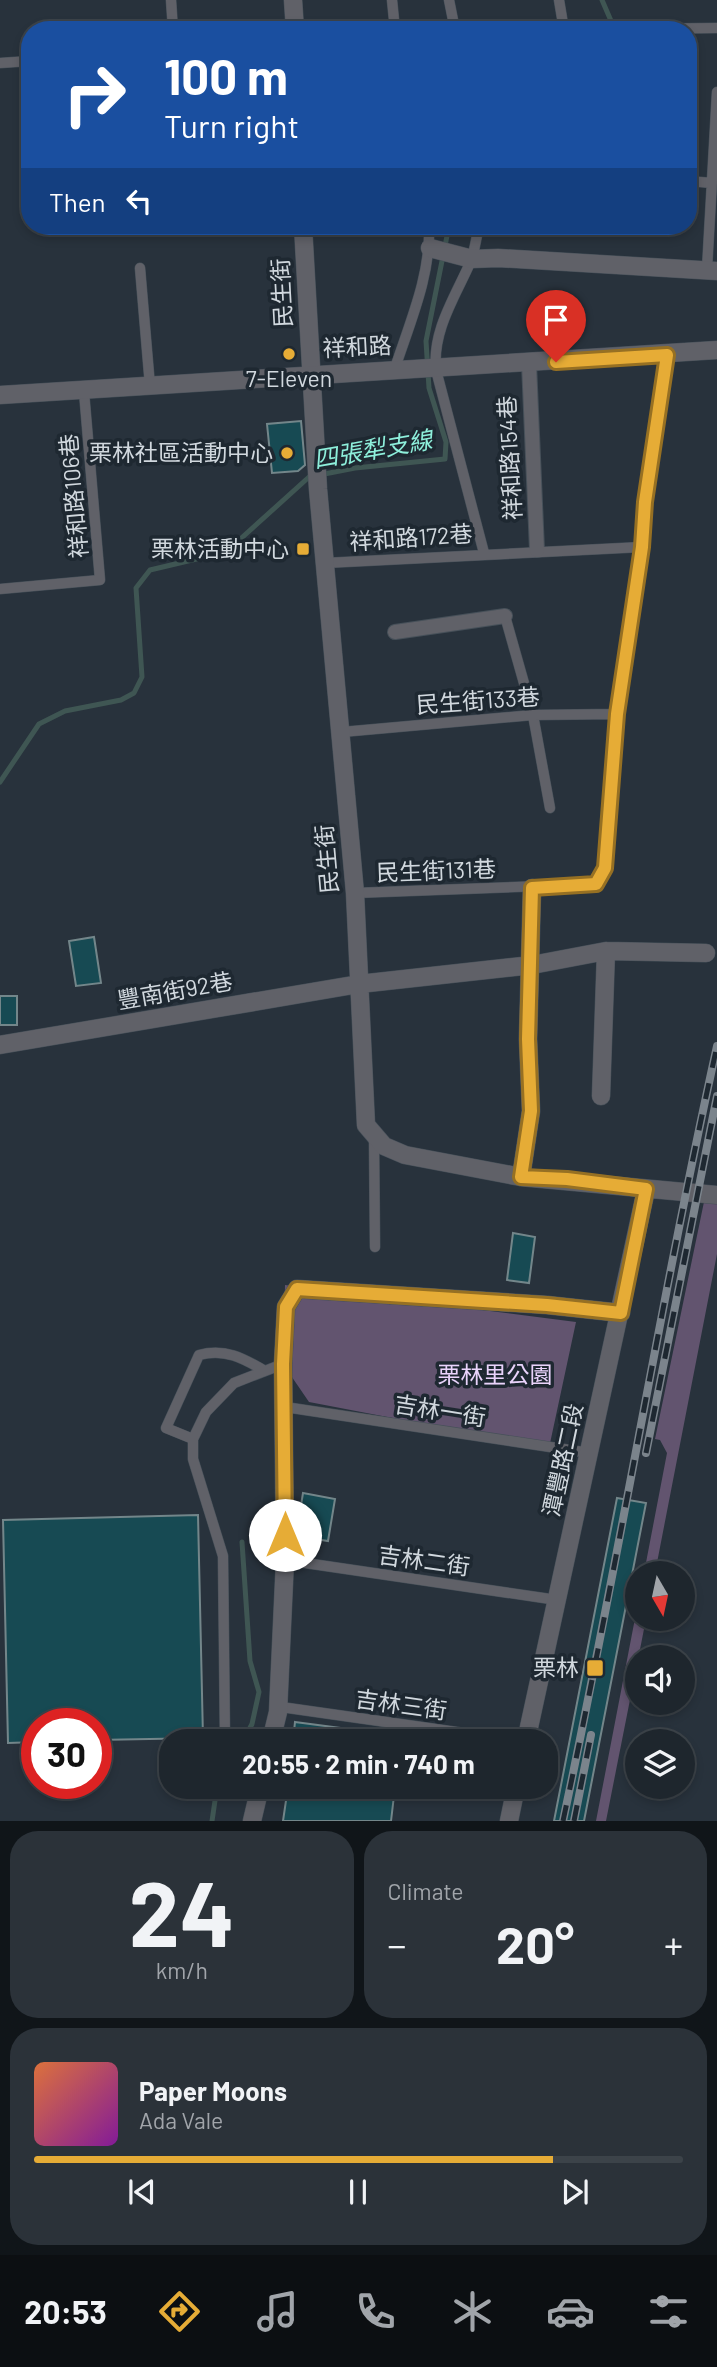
<!DOCTYPE html>
<html lang="en">
<head>
<meta charset="utf-8">
<style>
  :root { --surface:#1e262d; --page:#2b3239; --text:#f1f3f6; --muted:#a1a5aa; --line:#3c4349; --accent:#e6ac36 }
  body { margin:0; font-family:Barlow,"Noto Sans TC",sans-serif; background:var(--page); color:var(--text); height:100vh; display:flex; flex-direction:column; font-size:26px; white-space:nowrap }
  * { box-sizing:border-box; margin:0 }
  p { font-size:23px; color:var(--muted) }
  .icon { flex:none; width:38px; height:38px; fill:none; stroke:currentColor; stroke-width:2; stroke-linecap:round; stroke-linejoin:round }
  .map { position:relative; height:1821px; overflow:hidden }
  .panel { display:flex; flex-direction:column; gap:10px; padding:10px; background:#101519; flex:1 }
  .panel>* { flex:none }
  .hud { position:absolute; left:21px; top:21px; width:676px; height:214px; border-radius:28px; box-shadow:0 4px 10px #0003,0 0 0 2px var(--line); background:#1a4fa0; color:#fff; overflow:hidden }
  .needle { width:46px; rotate:171deg }
  .controls { position:absolute; left:625px; top:1561px; display:grid; gap:14px }
  .controls a { display:grid; place-items:center; width:70px; height:70px; border-radius:50%; background:var(--surface); box-shadow:0 4px 10px #0003,0 0 0 2px var(--line); font-size:35px }
  .speed { position:absolute; left:21px; top:1708px; display:flex; gap:14px; font-size:35px; font-weight:700; text-align:center }
  .speed>* { display:grid; place-content:center; width:91px; height:91px; border-radius:50%; background:var(--surface); box-shadow:0 4px 10px #0003,0 0 0 2px var(--line); line-height:1 }
  .speed .limit { border:10px solid #d22; background:#fff; color:#111 }
  .pin { position:absolute; display:grid; place-items:center; width:60px; height:60px; color:#fff; margin:-72px -30px; border-radius:50% 50% 50% 0; rotate:-45deg; box-shadow:0 0 7px #0007 }
  .pin .icon { rotate:45deg }
  .me { position:absolute; width:77px; margin:-38px; rotate:0deg; stroke-linejoin:round; filter:drop-shadow(0 0 5px #0008) }
  .turn { display:flex; align-items:center; gap:24px; height:147px; padding:0 28px; font-size:32px }
  .turn .icon { width:91px; height:91px; stroke-width:2.5 }
  .turn b { display:block; font-size:49px; line-height:60px }
  .then { display:flex; align-items:center; height:66px; padding:0 28px; background:#0003; gap:14px; font-size:26px }
  .big { font-size:52px; font-weight:700; line-height:1.1 }
  .panel .tile { flex:1; display:flex; flex-direction:column; justify-content:center; gap:10px; min-width:0; padding:0 24px; border-radius:28px; background:var(--page) }
  .panel .dial { align-items:center; gap:0 }
  .dial b { font-size:91px; line-height:1 }
  .song { display:flex; align-items:center; gap:21px }
  .cover { width:84px; height:84px; border-radius:10px; background:linear-gradient(135deg,hsl(20 70% 55%),hsl(290 70% 35%)) }
  .played { height:7px; border-radius:4px; background:linear-gradient(90deg,var(--accent) 80%,var(--line) 80%) }
  .keys { display:flex; justify-content:space-around; direction:ltr }
  .heat { display:flex; justify-content:space-between; align-items:center; font-size:38px; direction:ltr }
  .panel .tiles { flex:1; display:grid; gap:10px; grid-template-columns:1fr 1fr }
  .tile:last-child { grid-column:span 2 }
  .trip { position:absolute; left:159px; top:1729px; width:399px; height:70px; border-radius:28px; background:var(--surface); box-shadow:0 4px 10px #0003,0 0 0 2px var(--line); font-weight:700; line-height:70px; text-align:center }
  .dock { display:flex; height:112px; justify-content:space-around; align-items:center; background:#0c0f12; color:var(--muted) }
  .dock .icon { width:49px; height:49px }
  .dock .current { color:var(--accent) }
  .dock b { font-size:32px; color:var(--text) }
  .map>svg:first-child { display:block }
  .green { fill:#62546f }
  .lines { fill:none; stroke-linecap:round; stroke-linejoin:round }
  .stream { stroke:#3f5653; stroke-width:5 }
  .building { fill:#174a53; stroke:#73868a; stroke-width:2 }
  .service-casing { stroke:#465059; stroke-width:11 }
  .pedestrian-casing { stroke:#465059; stroke-width:16 }
  .minor-casing { stroke:#465059; stroke-width:19 }
  .tertiary-casing { stroke:#465059; stroke-width:19 }
  .service { stroke:#606168; stroke-width:10 }
  .pedestrian { stroke:#606168; stroke-width:14 }
  .minor { stroke:#606168; stroke-width:18 }
  .tertiary { stroke:#606168; stroke-width:18 }
  .rail-casing { stroke:#7b848c; stroke-width:8 }
  .rail { stroke:#1e2831; stroke-width:5; stroke-dasharray:16; stroke-linecap:butt }
  .route-casing { stroke:#967023; stroke-width:18 }
  .route { stroke:#e6ac36; stroke-width:12 }
  .poi-dot { fill:#e6ac36; stroke:#1e2831; stroke-width:2.5 }
  .labels { text-anchor:middle; stroke-width:7; stroke-linejoin:round; paint-order:stroke }
  .street-label { font-size:23px; fill:#d1d8de; stroke:#1e2831 }
  .poi-label { font-size:23px; fill:#d1d8de; stroke:#1e2831; text-anchor:end }
  .park-label { font-size:23px; fill:#e9d3fb; stroke:#1e2831 }
  .water-label { font-size:24px; font-style:italic; fill:#8ef0dc; stroke:#1e2831 }
</style>
</head>
<body>
<div class="map">
<svg width="717" height="1821" viewBox="0 0 717 1821">
  <rect width="100%" height="100%" fill="#28323c"/>
  <path class="green" d="M705 1197 717 1198V1254L655 1573H644L667 1453 660 1440 655 1439Z
    M285 1285 576 1322 549 1448 309 1402 283 1364Z
    M637 1608V1619H646L606 1821H596Z"/>
  <g class="lines">
    <path class="stream" d="M602 0 615 30
      M0 782 39 724 65 711 121 700 134 693 142 677 136 588 150 570 226 552 309 477 355 468 445 459 446 442 429 388 426 341 449 226
      M242 1542 250 1661 259 1692 252 1724 243 1741
      M212 1821 217 1787"/>
  </g>
  <path class="building" d="M301 421 305 465 298 471 272 473 267 424Z
    M94 937 101 983 76 986 69 941Z
    M0 996H17V1025H0Z
    M513 1233 535 1237 529 1283 507 1280Z
    M303 1493 335 1499 328 1541 296 1536Z
    M617 1498 646 1503 584 1821H554Z
    M198 1515 203 1738 96 1740V1724H37V1742L8 1743 3 1520Z
    M295 1722 378 1733V1741H293Z
    M288 1787H395L391 1821H283Z"/>
  <g class="lines">
    <g class="service-casing">
      <path id="service" d="M171 0 173 30
        M392 0 395 30
        M449 0 455 30
        M559 0 564 30
        M632 29 717 28
        M0 63 30 61
        M688 181 712 183
        M479 226C476 238 475 251 470 263 455 297 432 331 436 370L484 553
        M140 268 150 386
        M707 269 717 92
        M395 368C410 322 431 275 429 226
        M325 563 642 547
        M0 589 100 580 84 392
        M505 616 533 715 550 808
        M342 732 533 715 617 714
        M355 893 596 884 605 868 617 714 642 547 645 501 667 355
        M374 1137 375 1247
        M285 1407 590 1453
        M193 1439 166 1428 199 1355C225 1348 243 1358 265 1371
        M285 1560 557 1600
        M278 1712 281 1707 520 1741
        M225 1741 223 1556 193 1459V1439L206 1412 234 1383 283 1364"/>
    </g>
    <g class="pedestrian-casing">
      <path id="pedestrian" d="M529 364 537 550
        M395 632 505 616"/>
    </g>
    <g class="minor-casing">
      <path id="minor" d="M293 0 295 30
        M303 226 318 489 355 893 366 1125 384 1146 405 1155 521 1177 717 1195
        M430 248 472 259 498 258 717 271
        M0 1045 359 984 532 965 606 951 706 953
        M601 1096 606 951
        M521 1177 531 1111 528 1039 532 888
        M271 1741 278 1712 285 1560 283 1364 286 1307 297 1289 547 1305 621 1313
        M526 1741 646 1190
        M252 1821 260 1787
        M509 1821 516 1787"/>
    </g>
    <g class="tertiary-casing">
      <path id="tertiary" d="M0 395 717 350"/>
    </g>
    <use href="#service" class="service"/>
    <use href="#pedestrian" class="pedestrian"/>
    <use href="#minor" class="minor"/>
    <use href="#tertiary" class="tertiary"/>
    <g class="rail-casing">
      <path id="rail" d="M646 1453 717 1096
        M563 1821C618 1564 660 1304 717 1046
        M574 1821 591 1735"/>
    </g>
    <use href="#rail" class="rail"/>
  </g>
  <g class="lines">
    <g class="route-casing">
      <path id="route" d="M285 1535 283 1364 286 1307 297 1289 547 1305 621 1313 646 1189 567 1179 521 1177 531 1111 528 1039 532 888 596 884 605 868 617 714 642 547 645 502 667 355 556 362"/>
    </g>
    <use href="#route" class="route"/>
  </g>
  <g class="poi-dot">
    <circle cx="289" cy="354" r="7"/>
    <circle cx="287" cy="453" r="7"/>
    <rect x="296" y="542" width="14" height="14" rx="3.5"/>
    <rect x="586" y="1659" width="18" height="18" rx="3.5"/>
  </g>
  <g class="labels">
    <g class="street-label">
      <text transform="translate(282 293) rotate(-93)" y="8">民生街</text>
      <text transform="translate(357 347) rotate(-3)" y="8">祥和路</text>
      <text transform="translate(510 458) rotate(-93)" y="8">祥和路154巷</text>
      <text transform="translate(74 496) rotate(-95)" y="8">祥和路106巷</text>
      <text transform="translate(411 538) rotate(-4)" y="8">祥和路172巷</text>
      <text transform="translate(478 701) rotate(-4)" y="8">民生街133巷</text>
      <text transform="translate(327 859) rotate(-95)" y="8">民生街</text>
      <text transform="translate(436 871) rotate(-2)" y="8">民生街131巷</text>
      <text transform="translate(175 991) rotate(-10)" y="8">豐南街92巷</text>
      <text transform="translate(440 1411) rotate(9)" y="8">吉林一街</text>
      <text transform="translate(563 1460) rotate(-78)" y="8">潭豐路二段</text>
      <text transform="translate(424 1561) rotate(8)" y="8">吉林二街</text>
      <text transform="translate(401 1705) rotate(8)" y="8">吉林三街</text>
    </g>
    <g class="poi-label">
      <text x="289" y="387" text-anchor="middle">7-Eleven</text>
      <text x="273" y="461">栗林社區活動中心</text>
      <text x="289" y="557">栗林活動中心</text>
      <text x="579" y="1676">栗林</text>
    </g>
    <g class="park-label">
      <text x="495" y="1383">栗林里公園</text>
    </g>
    <g class="water-label">
      <text transform="translate(373 450) rotate(-10)" y="8">四張犁支線</text>
    </g>
  </g>
</svg>
<div class="controls">
<a><svg class="needle" viewBox="-14 -14 28 28"><path d="M0-13l5 13h-10z" fill="#e53935"/><path d="M0 13l5-13h-10z" fill="#a1a5aa"/></svg></a>
<a><svg class="icon" aria-label="sound" viewBox="0 0 24 24"><path d="M4 9h4l5-4v14l-5-4H4zM17 9q2 3 0 6"/></svg></a>
<a><svg class="icon" aria-label="layers" viewBox="0 0 24 24"><path d="M12 4l9 5-9 5-9-5zM3 14l9 5 9-5"/></svg></a>
</div>
<div class="speed"><div class="limit">30</div></div>
<div class="pin" style="left:556px;top:362px;background:#d93025"><svg class="icon" aria-label="arrive" viewBox="0 0 24 24"><path d="M6 21V4h12l-3 4 3 4H6"/></svg></div>
<svg class="me" style="left:285px;top:1535px" viewBox="-20 -20 40 40"><circle r="19" fill="#fff"/><path d="M0-13L10 11 0 6-10 11z" fill="#e6ac36"/></svg>
<div class="trip">20:55 · 2 min · 740 m</div>
<div class="hud">
<div class="turn"><svg class="icon" aria-label="right" viewBox="0 0 24 24"><path d="M7 20v-9h11M14 6l5 5-5 5"/></svg><div><b>100 m</b>Turn right</div></div>
<div class="then">Then<svg class="icon" aria-label="left" viewBox="0 0 24 24"><path d="M17 20v-9H6M10 6l-5 5 5 5"/></svg></div>
</div>
</div>
<section class="panel">
<div class="tiles">
<div class="tile dial"><b>24</b><p>km/h</p></div>
<div class="tile"><p>Climate</p>
<div class="heat"><a>−</a><b class="big">20°</b><a>+</a></div>
</div>
<div class="tile">
<div class="song"><i class="cover"></i><div><b>Paper Moons</b><p>Ada Vale</p></div></div>
<div class="played"></div>
<div class="keys"><svg class="icon" aria-label="previous" viewBox="0 0 24 24"><path d="M18 5L8 12l10 7zM5 5v14"/></svg><svg class="icon" aria-label="pause" viewBox="0 0 24 24"><path d="M8 5v14M16 5v14"/></svg><svg class="icon" aria-label="next" viewBox="0 0 24 24"><path d="M6 5l10 7-10 7zM19 5v14"/></svg></div>
</div>
</div>
</section>
<nav class="dock">
<b>20:53</b>
<svg class="icon current" aria-label="directions" viewBox="0 0 24 24"><path d="M12 3l9 9-9 9-9-9zM9 14v-3h6M13 9l2 2-2 2"/></svg>
<svg class="icon" aria-label="music" viewBox="0 0 24 24"><path d="M9 18V5l10-2v13"/><circle cx="6" cy="18" r="3"/><circle cx="16" cy="16" r="3"/></svg>
<svg class="icon" aria-label="phone" viewBox="0 0 24 24"><path d="M5 4h4l2 5-3 2q2 4 5 5l2-3 5 2v4C11 20 4 13 5 4z"/></svg>
<svg class="icon" aria-label="climate" viewBox="0 0 24 24"><path d="M12 3v18M4 7l16 10M4 17L20 7"/></svg>
<svg class="icon" aria-label="car" viewBox="0 0 24 24"><path d="M5 17H2v-5l4-1 3-4h7l3 4 3 1v5h-3M9 17h6M6 11h13"/><circle cx="7" cy="17" r="2"/><circle cx="17" cy="17" r="2"/></svg>
<svg class="icon" aria-label="filters" viewBox="0 0 24 24"><path d="M4 7h16M4 17h16"/><circle cx="9" cy="7" r="2"/><circle cx="15" cy="17" r="2"/></svg>
</nav>
</body>
</html>
